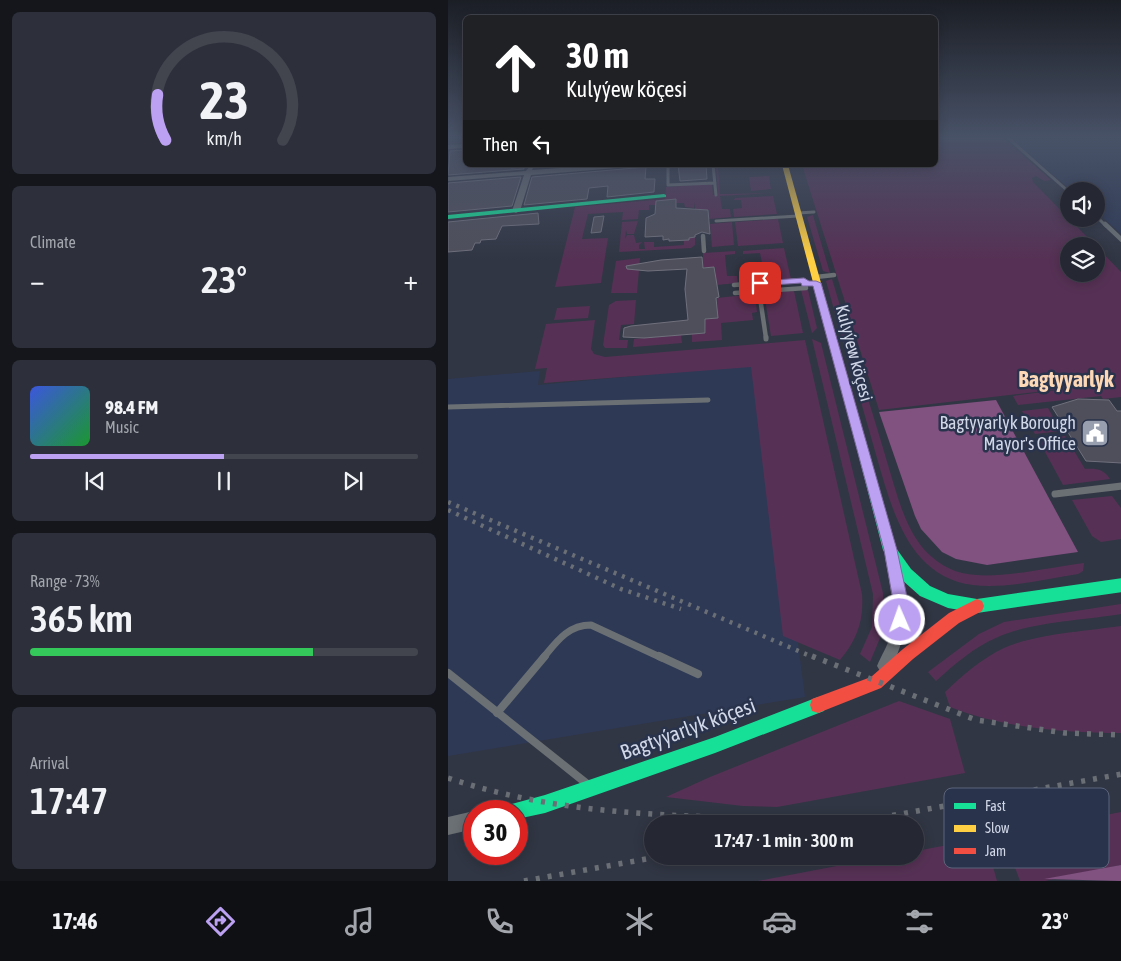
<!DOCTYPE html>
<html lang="en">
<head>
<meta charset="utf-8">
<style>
  :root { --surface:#252833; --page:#2d303b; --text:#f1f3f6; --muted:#a3a6ac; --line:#42444e; --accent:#bca0f2 }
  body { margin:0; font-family:"Asap Condensed",sans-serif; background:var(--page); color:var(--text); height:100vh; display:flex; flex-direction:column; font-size:19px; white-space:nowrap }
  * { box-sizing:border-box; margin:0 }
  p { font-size:16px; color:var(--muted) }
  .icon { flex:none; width:28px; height:28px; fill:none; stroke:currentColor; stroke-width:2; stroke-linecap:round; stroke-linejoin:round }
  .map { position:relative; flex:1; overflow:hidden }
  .panel { display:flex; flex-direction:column; gap:12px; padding:12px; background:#14161c; width:448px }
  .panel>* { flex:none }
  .top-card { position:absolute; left:15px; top:15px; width:475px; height:152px; border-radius:8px; box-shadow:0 2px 12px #0003,0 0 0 1px var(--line); background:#202124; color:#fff; overflow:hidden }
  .fabs { position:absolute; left:612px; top:182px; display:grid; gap:10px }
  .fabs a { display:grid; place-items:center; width:45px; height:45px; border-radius:50%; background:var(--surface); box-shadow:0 2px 12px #0003,0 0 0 1px var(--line); font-size:25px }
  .speed { position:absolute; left:15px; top:800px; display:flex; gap:10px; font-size:25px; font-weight:700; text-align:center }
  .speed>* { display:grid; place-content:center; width:65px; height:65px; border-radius:50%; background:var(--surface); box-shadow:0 2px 12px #0003,0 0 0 1px var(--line); line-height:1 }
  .speed .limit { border:8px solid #d22; background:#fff; color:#111 }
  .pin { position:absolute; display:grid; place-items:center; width:42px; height:42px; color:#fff; margin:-21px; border-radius:10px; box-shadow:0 2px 8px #0006 }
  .me { position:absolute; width:55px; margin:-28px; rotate:358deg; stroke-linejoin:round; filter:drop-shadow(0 0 4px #0008) }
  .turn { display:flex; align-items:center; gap:18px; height:105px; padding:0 20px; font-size:22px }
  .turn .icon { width:65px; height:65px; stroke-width:2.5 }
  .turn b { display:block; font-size:35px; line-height:42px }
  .then { display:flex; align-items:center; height:48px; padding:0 20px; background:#0003; gap:10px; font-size:19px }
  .big { font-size:38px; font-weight:600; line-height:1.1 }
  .panel .widget { flex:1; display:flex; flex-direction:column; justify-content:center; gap:8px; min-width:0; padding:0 18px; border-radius:8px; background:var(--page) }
  .panel .dial { align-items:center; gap:0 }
  .dial svg { height:130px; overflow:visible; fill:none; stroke:var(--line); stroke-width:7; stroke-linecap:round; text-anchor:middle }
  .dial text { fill:var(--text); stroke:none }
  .song { display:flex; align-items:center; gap:15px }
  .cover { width:60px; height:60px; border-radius:8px; background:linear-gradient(135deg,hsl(230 70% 55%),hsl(130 70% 35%)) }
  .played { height:5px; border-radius:2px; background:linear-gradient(90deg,var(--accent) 50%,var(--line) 50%) }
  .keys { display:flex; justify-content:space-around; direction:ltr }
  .heat { display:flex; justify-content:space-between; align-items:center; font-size:28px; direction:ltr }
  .charge { height:8px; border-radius:4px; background:linear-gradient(90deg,#34c759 73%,var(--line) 0) }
  .trip { position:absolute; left:196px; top:815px; width:280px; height:50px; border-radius:25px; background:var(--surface); box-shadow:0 2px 12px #0003,0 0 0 1px var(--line); font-weight:600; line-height:50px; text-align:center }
  .dock { display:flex; height:80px; justify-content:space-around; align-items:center; background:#0f1014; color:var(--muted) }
  .dock .icon { width:35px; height:35px }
  .dock .on { color:var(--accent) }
  .dock b { font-size:22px; color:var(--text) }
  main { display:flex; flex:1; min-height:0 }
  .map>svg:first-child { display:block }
  .built { fill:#2e3955 }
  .green { fill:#563155 }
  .forest { fill:#815180 }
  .building { fill:#4f4f5b; stroke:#70707d }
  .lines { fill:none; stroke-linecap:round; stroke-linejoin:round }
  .lane-far4 { stroke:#6b7074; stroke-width:3 }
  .lane-far3 { stroke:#6b7074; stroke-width:4.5 }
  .lane-far2 { stroke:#6b7074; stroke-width:5 }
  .lane-far1 { stroke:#6b7074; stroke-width:7 }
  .lane { stroke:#6b7074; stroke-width:8 }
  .street { fill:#6b7074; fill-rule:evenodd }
  .fast { fill:#16e098; fill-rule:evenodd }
  .slow { fill:#ffcf43; fill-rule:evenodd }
  .jam { fill:#f24e42; fill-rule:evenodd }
  .rail-far1 { stroke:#6a6e75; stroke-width:4.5; stroke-dasharray:3 6; stroke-linecap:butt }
  .rail { stroke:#6a6e75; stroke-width:5.5; stroke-dasharray:4 8; stroke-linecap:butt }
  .route { fill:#bca0f2; stroke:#7a689d }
  .labels { text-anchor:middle; stroke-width:5; stroke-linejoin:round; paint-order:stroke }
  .street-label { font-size:18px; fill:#d0d7e7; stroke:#29334c }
  .poi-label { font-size:18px; fill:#d0d7e7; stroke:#29334c; text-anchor:end }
  .near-street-label { font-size:21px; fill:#d0d7e7; stroke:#29334c }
  .district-label { font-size:22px; font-weight:bold; fill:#fcd8b6; stroke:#29334c }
  .key { fill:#29334c; stroke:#5b647a; stroke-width:1 }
  .key-label { font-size:14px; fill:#d0d7e7 }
</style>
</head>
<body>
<main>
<section class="panel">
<div class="widget dial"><svg viewBox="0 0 100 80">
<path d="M14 69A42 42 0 1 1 86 69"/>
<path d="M14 69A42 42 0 0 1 9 41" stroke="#bca0f2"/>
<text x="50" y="56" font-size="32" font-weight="700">23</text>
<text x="50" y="72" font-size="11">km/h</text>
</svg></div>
<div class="widget"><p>Climate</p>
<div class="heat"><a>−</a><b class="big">23°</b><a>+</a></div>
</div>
<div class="widget">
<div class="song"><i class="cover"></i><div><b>98.4 FM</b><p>Music</p></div></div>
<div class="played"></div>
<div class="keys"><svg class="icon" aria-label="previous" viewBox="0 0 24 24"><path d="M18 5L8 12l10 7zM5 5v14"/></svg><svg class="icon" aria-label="pause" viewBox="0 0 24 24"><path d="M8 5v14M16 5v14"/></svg><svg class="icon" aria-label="next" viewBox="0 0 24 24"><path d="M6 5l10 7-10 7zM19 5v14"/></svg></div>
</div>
<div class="widget"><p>Range · 73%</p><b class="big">365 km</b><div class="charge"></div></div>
<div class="widget"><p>Arrival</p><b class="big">17:47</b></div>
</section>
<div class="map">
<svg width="674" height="881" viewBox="0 0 674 881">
  <rect width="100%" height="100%" fill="#313644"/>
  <path class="built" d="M560 136H673V234L649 212V191H624Z
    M314 364 357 697 0 756V379L92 371 90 385Z"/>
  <path class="green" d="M488 136H553L603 180 596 181 588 176 584 178 585 182 648 246H621V274H649V247L673 272V397L655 399 653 396 570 405 565 396 649 385 431 410 354 165H488Z
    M270 166 272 194 324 193 272 196 274 209H282L283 217 261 219V210H247V202L246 208 237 207 236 203H227L228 199 212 203V200L208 201 209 205H201V210H191L190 219 174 220 175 212 140 214 134 239 160 238 153 283 107 287 127 207 217 199 218 187 264 184 265 195H270L268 167Z
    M321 176 323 189 303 191 301 177Z
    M325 196 329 214 286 217 285 209 294 208 293 200H286L287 198Z
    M365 215 382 273 375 271 359 217Z
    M330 219 335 243 290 246 287 222Z
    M190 221 186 234H179L178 230 177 239 179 235H186L188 243 194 242 191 245V249H197L196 242H206V247L236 245V240H241V238L247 237V245L243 248 171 252 174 222Z
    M284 222 286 245 264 247 262 224Z
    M336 248 343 279 299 282 298 275 316 273 312 253 295 254V251Z
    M287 251V254L277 255 279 276H289L290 283 268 285 267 267H255V253Z
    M192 258 189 293H163L168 261Z
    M384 279 408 359 399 356 378 281Z
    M353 290H360L369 328 364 333Z
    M346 291 355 333 323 336 316 293Z
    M307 294 309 312 304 313 305 320 273 323 274 340 244 342V334L258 333 257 319 270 318 269 298Z
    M188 300 186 324 173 325 171 340H180L179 348H157L155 345 161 305 168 301Z
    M142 306 140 318 106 320 109 308Z
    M147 320 143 349 146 354 157 357 357 340 414 594C416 621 409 639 392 660L335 636 303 367 96 383 99 368 87 369 98 324Z
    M233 335 234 343 185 347 186 339Z
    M364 339 373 343 435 593V631L422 662 412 654 424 627 425 594Z
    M405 374H412C422 404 431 435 440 465 448 491 455 521 471 543 481 557 497 569 514 573 547 581 602 567 636 563L635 571 630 574C597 579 559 589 525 585 461 577 444 510 429 458 421 430 413 402 405 374Z
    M600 408 613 431 587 434 574 411Z
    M617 436 637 469C647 468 656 469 662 479L615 485 590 439Z
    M664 496 673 508V539L653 542 644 536 624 500Z
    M673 604V614C637 620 583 622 550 637 526 647 507 664 488 681L480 672 531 634 556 622Z
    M673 626V733C616 733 556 728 502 707L497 692C515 675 533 659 556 648 587 634 639 631 673 626Z
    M451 701 502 719 517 773 329 807 295 806 218 797 262 777Z
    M673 812V865L597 881H572L555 835Z
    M537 838 549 881H310L441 856H468V851Z"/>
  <path class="forest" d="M548 400 630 552 539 565 508 559 494 552 473 529 467 516 431 412Z
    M673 865V881L596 879Z"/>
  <path class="building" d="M18 150V166L64 165 63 168 76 167V169L0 175 2 151Z
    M230 165H258L259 179 232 181Z
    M198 167 197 179H207L206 192 159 197 160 186 141 188 139 199 76 205 84 177Z
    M73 177 64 206 0 212V183Z
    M228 199V208L260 210 262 234 254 232 247 235V237L241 238V240L221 241V239L215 240V236L197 237 198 218 207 214 208 201Z
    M90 213 91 224 54 226 48 239 33 240 32 243H27L24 250 0 252V222Z
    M156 216 153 232 143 233 146 217Z
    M254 257 255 268 266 267 271 297 268 298 270 318 257 319V333L196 338 175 337 176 328 183 326 240 320 237 289 239 269 200 271 179 269 178 266 213 260Z
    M630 399 661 400 669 411H674V463L638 461 604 407Z"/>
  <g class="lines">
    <path class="lane-far4" d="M558 136 621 192
      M220 165V185L267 183
      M265 165 268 195
      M350 213 366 212
      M649 217 658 226
      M268 221 350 216"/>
    <path class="lane-far3" d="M657 224 674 240
      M255 236 256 251
      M368 277 386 275
      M286 285 356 280 358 288 287 293
      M311 291 318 338"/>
    <path class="lane-far2" d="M318 337V339
      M0 407 260 400"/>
    <path class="lane-far1" d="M607 494 674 486
      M95 658C109 641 120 625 143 625L214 658"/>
    <path class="lane" d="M211 656 250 674
      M0 673 138 783
      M49 713 97 656"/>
    <path class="street" d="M18 144V148L0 149V145Z
      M156 165H184L181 167 83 175 72 211 68 213 64 211 76 175 0 181V177L78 171 82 166 85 168 84 170Z
      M444 552 449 554 451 558C461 605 463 627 442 671L437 674 432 671 429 666C433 656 439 647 442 637 448 610 442 584 437 558L439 554Z
      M26 811V829L0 835V817Z"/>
    <path class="fast" d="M216 194 218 195V197L0 219V215Z
      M408 422 413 426 448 548 463 569 482 586 500 594 529 599 674 578V592L529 613 500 608 472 596 453 579 435 550 403 426Z
      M370 697 376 699 378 705 376 711 267 753 97 813 69 819V811H57L60 805 97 795 267 737Z"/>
    <path class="slow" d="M334 165H340L413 426 408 430 403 426Z"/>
    <path class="jam" d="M529 599 534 601 536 606 534 611 511 623 465 659 433 688 370 713 364 711 362 705 364 699 423 677 455 649 501 613Z"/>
    <path class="rail-far1" d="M0 502 367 658
      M0 510 173 589 233 609"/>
    <path class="rail" d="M364 656 528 720 617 733 674 735
      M0 778C108 814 210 815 322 819
      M397 824 674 774
      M76 881 215 856"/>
  </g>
  <linearGradient id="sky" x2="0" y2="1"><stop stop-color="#1b1e25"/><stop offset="0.53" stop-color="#485267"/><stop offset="1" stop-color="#485267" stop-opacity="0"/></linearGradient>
  <rect width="674" height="259" fill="url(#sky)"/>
  <path class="route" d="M356 278 361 281H368L373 283 449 550 461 606 458 625 452 627 447 625 445 620 446 606 436 550 365 286H354L353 283 312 286 308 283 312 281Z"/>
  <defs>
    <g id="civic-square" transform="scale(1.4375)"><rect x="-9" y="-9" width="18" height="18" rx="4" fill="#989fae" stroke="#29334c"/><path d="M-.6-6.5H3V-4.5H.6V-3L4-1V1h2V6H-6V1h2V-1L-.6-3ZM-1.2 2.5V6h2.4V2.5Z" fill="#fff"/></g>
  </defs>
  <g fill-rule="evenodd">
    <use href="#civic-square" x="647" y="433"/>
  </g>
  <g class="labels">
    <g class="street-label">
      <text transform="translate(406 353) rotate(75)" y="6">Kulyýew köçesi</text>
    </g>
    <g class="poi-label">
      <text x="628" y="429">Bagtyyarlyk Borough<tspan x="628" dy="21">Mayor's Office</tspan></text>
    </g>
    <g class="near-street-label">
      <text transform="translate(240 729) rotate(-20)" y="7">Bagtyýarlyk köçesi</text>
    </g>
    <g class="district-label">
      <text x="618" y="387">Bagtyyarlyk</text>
    </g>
  </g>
  <rect x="496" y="788" width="165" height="80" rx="8" class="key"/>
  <rect x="506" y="803" width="22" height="6" fill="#16e098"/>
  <rect x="506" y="825" width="22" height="7" fill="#ffcf43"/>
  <rect x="506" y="848" width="22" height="6" fill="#f24e42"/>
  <g class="key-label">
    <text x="537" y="811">Fast</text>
    <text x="537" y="833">Slow</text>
    <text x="537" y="856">Jam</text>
  </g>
</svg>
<div class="fabs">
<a><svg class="icon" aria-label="sound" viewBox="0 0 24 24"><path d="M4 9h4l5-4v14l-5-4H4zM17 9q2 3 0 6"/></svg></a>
<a><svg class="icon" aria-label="layers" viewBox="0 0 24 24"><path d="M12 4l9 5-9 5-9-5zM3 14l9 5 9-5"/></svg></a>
</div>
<div class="speed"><div class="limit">30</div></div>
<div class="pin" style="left:312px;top:283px;background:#d93025"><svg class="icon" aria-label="arrive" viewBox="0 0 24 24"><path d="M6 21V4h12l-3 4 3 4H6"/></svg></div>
<svg class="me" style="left:452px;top:620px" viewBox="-20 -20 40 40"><circle r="17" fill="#bca0f2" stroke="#fff" stroke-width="3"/><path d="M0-11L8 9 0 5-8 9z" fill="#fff"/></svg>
<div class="trip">17:47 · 1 min · 300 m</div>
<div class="top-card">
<div class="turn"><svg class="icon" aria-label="ahead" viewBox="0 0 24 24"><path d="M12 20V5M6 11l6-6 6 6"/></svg><div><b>30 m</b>Kulyýew köçesi</div></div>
<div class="then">Then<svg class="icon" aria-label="left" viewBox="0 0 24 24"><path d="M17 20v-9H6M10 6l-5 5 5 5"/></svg></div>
</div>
</div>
</main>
<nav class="dock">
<b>17:46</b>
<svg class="icon on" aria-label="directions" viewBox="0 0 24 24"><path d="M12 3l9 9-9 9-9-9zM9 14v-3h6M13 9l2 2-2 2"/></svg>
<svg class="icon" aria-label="music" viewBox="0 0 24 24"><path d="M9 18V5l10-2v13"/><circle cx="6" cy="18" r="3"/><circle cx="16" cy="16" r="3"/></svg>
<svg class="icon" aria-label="phone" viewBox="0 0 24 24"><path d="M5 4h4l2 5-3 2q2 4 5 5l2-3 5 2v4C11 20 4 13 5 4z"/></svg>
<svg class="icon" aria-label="climate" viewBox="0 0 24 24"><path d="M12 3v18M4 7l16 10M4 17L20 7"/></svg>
<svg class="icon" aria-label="car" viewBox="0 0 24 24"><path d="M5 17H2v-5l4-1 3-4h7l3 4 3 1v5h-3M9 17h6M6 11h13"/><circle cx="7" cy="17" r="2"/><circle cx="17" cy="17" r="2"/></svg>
<svg class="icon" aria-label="filters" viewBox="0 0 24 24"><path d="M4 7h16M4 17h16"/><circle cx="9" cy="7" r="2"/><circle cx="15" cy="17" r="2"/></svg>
<b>23°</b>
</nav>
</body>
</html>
